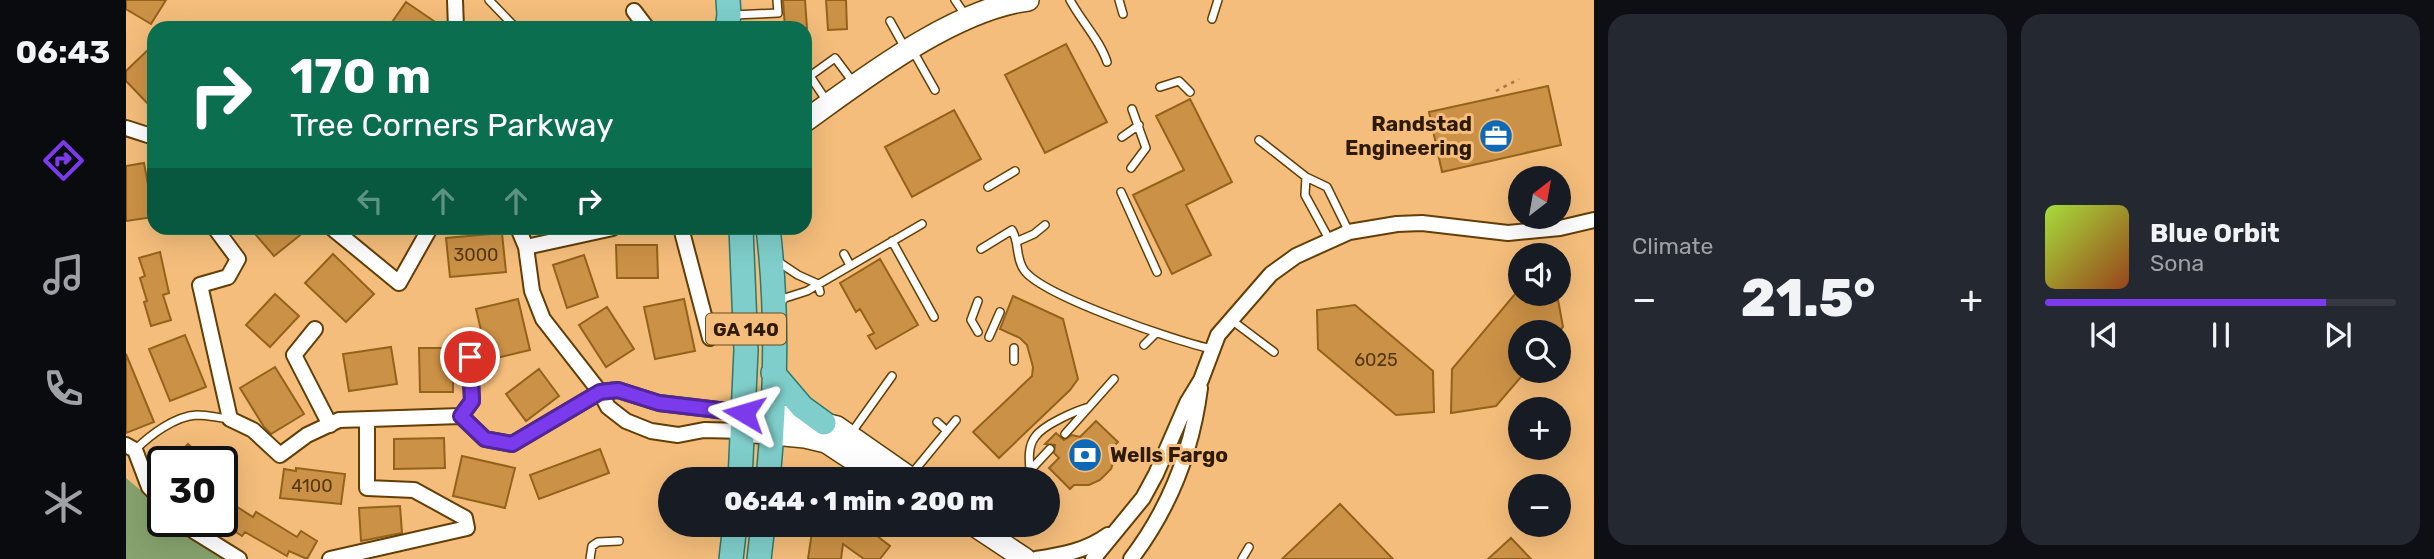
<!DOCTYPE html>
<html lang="en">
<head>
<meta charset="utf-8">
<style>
  :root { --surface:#171b24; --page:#242831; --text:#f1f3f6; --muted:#9ea1a6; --line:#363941; --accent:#7c3aed }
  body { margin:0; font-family:Rubik,sans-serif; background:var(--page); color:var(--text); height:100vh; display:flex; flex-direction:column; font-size:26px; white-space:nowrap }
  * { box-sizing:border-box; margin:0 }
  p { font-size:23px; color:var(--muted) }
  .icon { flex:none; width:38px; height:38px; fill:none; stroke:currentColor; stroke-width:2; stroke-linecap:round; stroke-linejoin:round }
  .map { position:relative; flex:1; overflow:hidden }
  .details { display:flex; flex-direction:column; gap:14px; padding:14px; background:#0d0f14; width:840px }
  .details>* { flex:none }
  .top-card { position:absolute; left:21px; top:21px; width:665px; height:214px; border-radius:21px; box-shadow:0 7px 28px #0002; background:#0b6e4f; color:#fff; overflow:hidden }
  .needle { width:46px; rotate:31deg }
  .tools { position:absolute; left:1382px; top:166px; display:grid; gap:14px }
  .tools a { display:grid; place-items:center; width:63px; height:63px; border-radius:50%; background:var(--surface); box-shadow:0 7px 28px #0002; font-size:35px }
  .speed { position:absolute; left:21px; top:446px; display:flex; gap:14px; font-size:35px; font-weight:700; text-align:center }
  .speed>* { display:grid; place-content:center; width:91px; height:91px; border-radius:50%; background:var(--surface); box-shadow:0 7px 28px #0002; line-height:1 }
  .speed .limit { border:4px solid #111; border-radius:10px; background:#fff; color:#111 }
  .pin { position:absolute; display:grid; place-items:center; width:60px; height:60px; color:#fff; margin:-30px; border:4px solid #fff; border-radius:50%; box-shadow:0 2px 7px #0007 }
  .me { position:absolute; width:77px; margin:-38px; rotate:277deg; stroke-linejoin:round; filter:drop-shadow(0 0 5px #0008) }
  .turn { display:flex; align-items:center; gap:24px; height:147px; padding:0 28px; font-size:32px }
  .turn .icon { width:91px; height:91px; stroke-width:2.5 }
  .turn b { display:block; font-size:49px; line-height:60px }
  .lanes { display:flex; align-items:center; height:66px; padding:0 28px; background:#0003; justify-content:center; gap:35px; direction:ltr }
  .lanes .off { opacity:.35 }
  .big { font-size:52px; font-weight:800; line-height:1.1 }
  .details .widget { flex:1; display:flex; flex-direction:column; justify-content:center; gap:10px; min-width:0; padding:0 24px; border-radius:21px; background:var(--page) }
  .song { display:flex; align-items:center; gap:21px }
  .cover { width:84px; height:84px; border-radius:10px; background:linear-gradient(135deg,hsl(80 70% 55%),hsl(20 70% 35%)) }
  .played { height:7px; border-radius:4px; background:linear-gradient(90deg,var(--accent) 80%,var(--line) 80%) }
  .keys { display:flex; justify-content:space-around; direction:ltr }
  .heat { display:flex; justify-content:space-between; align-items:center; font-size:38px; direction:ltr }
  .details .tiles { flex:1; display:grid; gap:14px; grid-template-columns:repeat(2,1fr) }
  .trip { position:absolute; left:532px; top:467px; width:402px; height:70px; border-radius:35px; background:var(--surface); box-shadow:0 7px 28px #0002; font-weight:800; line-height:70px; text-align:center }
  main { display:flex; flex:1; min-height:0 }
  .menu { display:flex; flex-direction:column; width:126px; justify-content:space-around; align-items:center; background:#090b0e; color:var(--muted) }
  .menu .icon { width:49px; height:49px }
  .menu .on { color:var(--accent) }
  .menu b { font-size:32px; color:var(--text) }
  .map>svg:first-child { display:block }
  .green { fill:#87a26e }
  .building { fill:#cb9146; stroke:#93621b; stroke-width:2 }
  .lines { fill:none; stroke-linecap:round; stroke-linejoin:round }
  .lane-casing { stroke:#633e05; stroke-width:10 }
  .street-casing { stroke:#633e05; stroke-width:18 }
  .secondary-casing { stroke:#633e05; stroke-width:24 }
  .primary-casing { stroke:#2b7a6e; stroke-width:26 }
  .path { stroke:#a17847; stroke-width:2.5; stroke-dasharray:3.5 5; stroke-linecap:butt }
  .lane { stroke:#fff; stroke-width:7 }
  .street { stroke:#fff; stroke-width:14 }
  .secondary { stroke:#fff; stroke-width:21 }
  .primary { stroke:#7fcecb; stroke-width:23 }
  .route-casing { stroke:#51269a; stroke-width:18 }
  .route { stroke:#7c3aed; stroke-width:12 }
  .labels { text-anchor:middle; stroke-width:6; stroke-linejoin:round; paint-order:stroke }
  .number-label { font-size:18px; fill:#553812 }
  .shield { fill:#f4bd7b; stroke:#694b25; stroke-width:2 }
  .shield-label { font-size:19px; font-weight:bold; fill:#2e1a00 }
  .poi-label { font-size:21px; font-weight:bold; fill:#2e1a00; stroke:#f4bd7b; text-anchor:end }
</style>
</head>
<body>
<main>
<nav class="menu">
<b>06:43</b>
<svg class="icon on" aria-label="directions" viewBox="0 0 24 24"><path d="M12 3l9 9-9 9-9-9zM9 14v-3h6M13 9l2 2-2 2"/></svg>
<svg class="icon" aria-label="music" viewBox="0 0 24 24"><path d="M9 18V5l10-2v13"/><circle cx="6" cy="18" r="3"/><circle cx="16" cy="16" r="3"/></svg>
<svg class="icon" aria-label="phone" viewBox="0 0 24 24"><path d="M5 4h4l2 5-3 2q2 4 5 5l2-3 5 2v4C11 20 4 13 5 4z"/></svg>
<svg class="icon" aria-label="climate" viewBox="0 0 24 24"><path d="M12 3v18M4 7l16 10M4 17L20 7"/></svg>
</nav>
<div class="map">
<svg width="1468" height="559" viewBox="0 0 1468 559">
  <rect width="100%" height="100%" fill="#f4bd7b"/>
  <path class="green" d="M0 478 37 509V522H52L96 559H0Z"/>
  <path class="building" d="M0 0H40L25 24 0 9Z
    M657 0H679L681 28H659Z
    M700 0H720L721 29 702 30Z
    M280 2 318 28H262Z
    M28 44V100L23 105 0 81V71Z
    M940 44 981 122 919 153 879 75Z
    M1422 86 1435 145 1316 172 1303 112Z
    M1064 99 1106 182 1060 205 1085 255 1046 274 1007 195 1058 170 1030 116Z
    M828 110 855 159 786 197 759 147Z
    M18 163 28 217 0 221V166Z
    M124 228H183L148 256Z
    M376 233 380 272 324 277 320 238Z
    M490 245H531L532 278H491Z
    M34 252 43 293 37 295 45 320 25 326 18 302 21 301 14 278 19 276 13 258Z
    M207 254 248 294 220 322 179 283Z
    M458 255 472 297 441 308 427 265Z
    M754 259 792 325 750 349 742 336 748 333 734 309 730 312 714 283Z
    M149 294 173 316 144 347 120 325Z
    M1389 294H1431L1437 327 1432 332H1395V377L1370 406 1325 413 1326 369Z
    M887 296 937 319 952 379 944 390 873 458 847 432 906 376 907 367 901 345 894 338 874 329Z
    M392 299 404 350 362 360 350 309Z
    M558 299 569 351 529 359 518 307Z
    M1229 305 1307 371 1308 412 1270 415 1192 349 1191 310Z
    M481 307 508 349 480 367 453 325Z
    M59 335 80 387 44 401 23 349Z
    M265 347 271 384 223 391 217 354Z
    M293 348H327V392H294Z
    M0 354 28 422 0 433Z
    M149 367 178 414 145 434 138 427 114 388Z
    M413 369 433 396 400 421 380 394Z
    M970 421 992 442 989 445 987 463 985 469 974 480 963 485H948L944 489 923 468 933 458 928 453 929 445 919 444 930 433 938 440 946 435 954 437Z
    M318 438 319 468 268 469V439Z
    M62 444 81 462H45Z
    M474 449 483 473 413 499 404 475Z
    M336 456 389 468 379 508 327 496Z
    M170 468 219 474 215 504 154 498 158 469 170 471Z
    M105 503 127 517 130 512 171 537 175 531 191 541 181 559 163 551 161 556 119 532 116 536 94 522H96Z
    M1214 504 1267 559H1156Z
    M274 506 276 533 235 541 233 508Z
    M687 525H737L764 546 754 559H738L717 544 715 559H682Z
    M1385 538 1405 559H1362Z"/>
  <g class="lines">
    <g class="lane-casing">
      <path id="lane" d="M363 0 387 25
        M829 0 840 16
        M944 0C955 21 974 40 981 62
        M993 0 997 14
        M607 15 652 13 651 0
        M1086 19 1092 0
        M764 21 779 48
        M787 51 809 90
        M1034 87 1053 81 1064 92
        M702 103 684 76 709 58 727 82
        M996 137 1013 125
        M1133 140 1180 177 1201 187 1223 232
        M1005 168 1020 148 1006 109
        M1180 177 1179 195 1203 239
        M862 187 889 171
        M995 192 1031 272
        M766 241 808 317
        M892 241 908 234 919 225
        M855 249 886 230C894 244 889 257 898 270 916 296 1052 342 1086 349
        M718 254 724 265
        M651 261 672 275 692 284 694 292
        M653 304 659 298 681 291 796 224
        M1104 319 1148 352
        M852 332 845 320 852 301
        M863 337 874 312
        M1018 345 1030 333
        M888 361V348
        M811 422 821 431
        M726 432 766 376
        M939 434 988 379
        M9 450C24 435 49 416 71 415 82 415 93 418 104 419
        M904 470C903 459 902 446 909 437 917 425 949 411 963 407
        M784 476 830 420
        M895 480 924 449
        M774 526V525
        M464 559 466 546 472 542 493 541
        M1116 559 1123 547"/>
    </g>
    <g class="street-casing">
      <path id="street" d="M329 0 330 28
        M508 11 521 28
        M0 128 28 137
        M89 228 112 259 102 277 74 285 104 419 127 430 154 455 181 435 213 420 335 416 359 439 386 444 474 392 492 390 533 403 618 413
        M206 228 273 283 304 228
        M392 228 400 247 406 291 417 319 474 392 482 407 500 421 525 431 552 435 578 430 617 431
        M555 228 584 338
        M400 247 487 228
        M189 329 168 355 204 425
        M335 416 346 401 344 357
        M0 445 9 450 23 487 37 501
        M58 522 68 531 113 559
        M204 559 341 528 339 518 288 490 241 488V419
        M910 559C936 555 960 551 982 535
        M967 559 1017 498 1030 474 1061 403 1075 380 1092 335 1145 274 1170 256 1223 232 1271 224 1296 223 1382 233 1434 228 1468 220
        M1005 559C1043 509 1066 451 1074 388"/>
    </g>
    <g class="secondary-casing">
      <path id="secondary" d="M679 121C740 77 827 10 902 0
        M618 413 669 417 711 427 787 480
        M617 431 679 437 700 442 758 480
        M848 525 899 559"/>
    </g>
    <g class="primary-casing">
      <path id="primary" d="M601 28 603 15 602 0
        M647 373 676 407 698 423
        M614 480 620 350 615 228
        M642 480C650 396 652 311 642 228
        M605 559 609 525
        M633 559 637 525"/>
    </g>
    <path class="path" d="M1370 91 1393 79"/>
    <use href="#lane" class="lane"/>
    <use href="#street" class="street"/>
    <use href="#secondary" class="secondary"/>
    <use href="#primary" class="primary"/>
  </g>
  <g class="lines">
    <g class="route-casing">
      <path id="route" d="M344 357 346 401 335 416 359 439 386 444 474 392 492 390 533 403 618 413"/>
    </g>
    <use href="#route" class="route"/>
  </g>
  <defs>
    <g id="office-disc" transform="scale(1.75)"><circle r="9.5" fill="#0d69b6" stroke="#f4bd7b"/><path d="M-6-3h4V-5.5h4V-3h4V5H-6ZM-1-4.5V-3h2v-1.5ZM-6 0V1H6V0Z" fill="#fff"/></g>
    <g id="bank-disc" transform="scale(1.75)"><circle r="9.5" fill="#0d69b6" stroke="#f4bd7b"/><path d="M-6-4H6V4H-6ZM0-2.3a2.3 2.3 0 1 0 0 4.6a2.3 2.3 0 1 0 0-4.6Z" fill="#fff"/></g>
  </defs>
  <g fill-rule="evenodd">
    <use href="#office-disc" x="1370" y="136"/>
    <use href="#bank-disc" x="959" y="455"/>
  </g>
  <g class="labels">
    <g class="number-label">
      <text x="350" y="261">3000</text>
      <text x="1250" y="366">6025</text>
      <text x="186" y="492">4100</text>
    </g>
    <rect class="shield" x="580" y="313.5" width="80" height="31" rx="5"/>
    <g class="shield-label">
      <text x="620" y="336">GA 140</text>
    </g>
    <g class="poi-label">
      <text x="1346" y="131">Randstad<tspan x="1346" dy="24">Engineering</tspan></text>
      <text x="984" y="462" text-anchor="start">Wells Fargo</text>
    </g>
  </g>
</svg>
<div class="tools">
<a><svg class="needle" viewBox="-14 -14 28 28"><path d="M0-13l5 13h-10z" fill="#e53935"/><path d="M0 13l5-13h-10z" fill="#9ea1a6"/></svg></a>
<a><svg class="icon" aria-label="sound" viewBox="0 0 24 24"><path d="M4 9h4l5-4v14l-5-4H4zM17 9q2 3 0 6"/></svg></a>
<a><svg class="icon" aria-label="search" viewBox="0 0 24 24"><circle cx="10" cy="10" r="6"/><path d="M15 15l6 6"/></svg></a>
<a>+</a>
<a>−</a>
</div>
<div class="speed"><div class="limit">30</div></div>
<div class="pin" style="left:344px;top:357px;background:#d93025"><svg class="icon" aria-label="arrive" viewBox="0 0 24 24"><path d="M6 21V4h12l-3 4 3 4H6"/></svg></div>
<svg class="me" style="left:618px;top:413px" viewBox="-20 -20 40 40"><path d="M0-17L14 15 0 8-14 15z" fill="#7c3aed" stroke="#fff" stroke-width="4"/></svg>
<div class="trip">06:44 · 1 min · 200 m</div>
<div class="top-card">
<div class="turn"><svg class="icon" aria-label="right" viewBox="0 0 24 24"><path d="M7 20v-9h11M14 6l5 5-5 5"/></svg><div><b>170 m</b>Tree Corners Parkway</div></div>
<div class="lanes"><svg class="icon off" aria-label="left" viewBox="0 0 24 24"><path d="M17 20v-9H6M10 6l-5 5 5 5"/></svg><svg class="icon off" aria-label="ahead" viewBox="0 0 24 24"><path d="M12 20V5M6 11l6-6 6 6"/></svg><svg class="icon off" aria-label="ahead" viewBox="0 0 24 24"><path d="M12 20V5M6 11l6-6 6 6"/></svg><svg class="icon" aria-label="right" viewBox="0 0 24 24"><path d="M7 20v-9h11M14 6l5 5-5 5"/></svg></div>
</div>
</div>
<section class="details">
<div class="tiles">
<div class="widget"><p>Climate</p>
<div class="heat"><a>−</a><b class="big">21.5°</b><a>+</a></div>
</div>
<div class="widget">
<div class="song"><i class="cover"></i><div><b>Blue Orbit</b><p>Sona</p></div></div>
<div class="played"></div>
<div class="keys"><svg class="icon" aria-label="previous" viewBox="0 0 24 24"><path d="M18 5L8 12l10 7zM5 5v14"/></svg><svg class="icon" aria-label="pause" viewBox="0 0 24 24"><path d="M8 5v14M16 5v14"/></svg><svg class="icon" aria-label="next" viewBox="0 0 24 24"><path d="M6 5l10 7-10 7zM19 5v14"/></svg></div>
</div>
</div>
</section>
</main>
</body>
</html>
